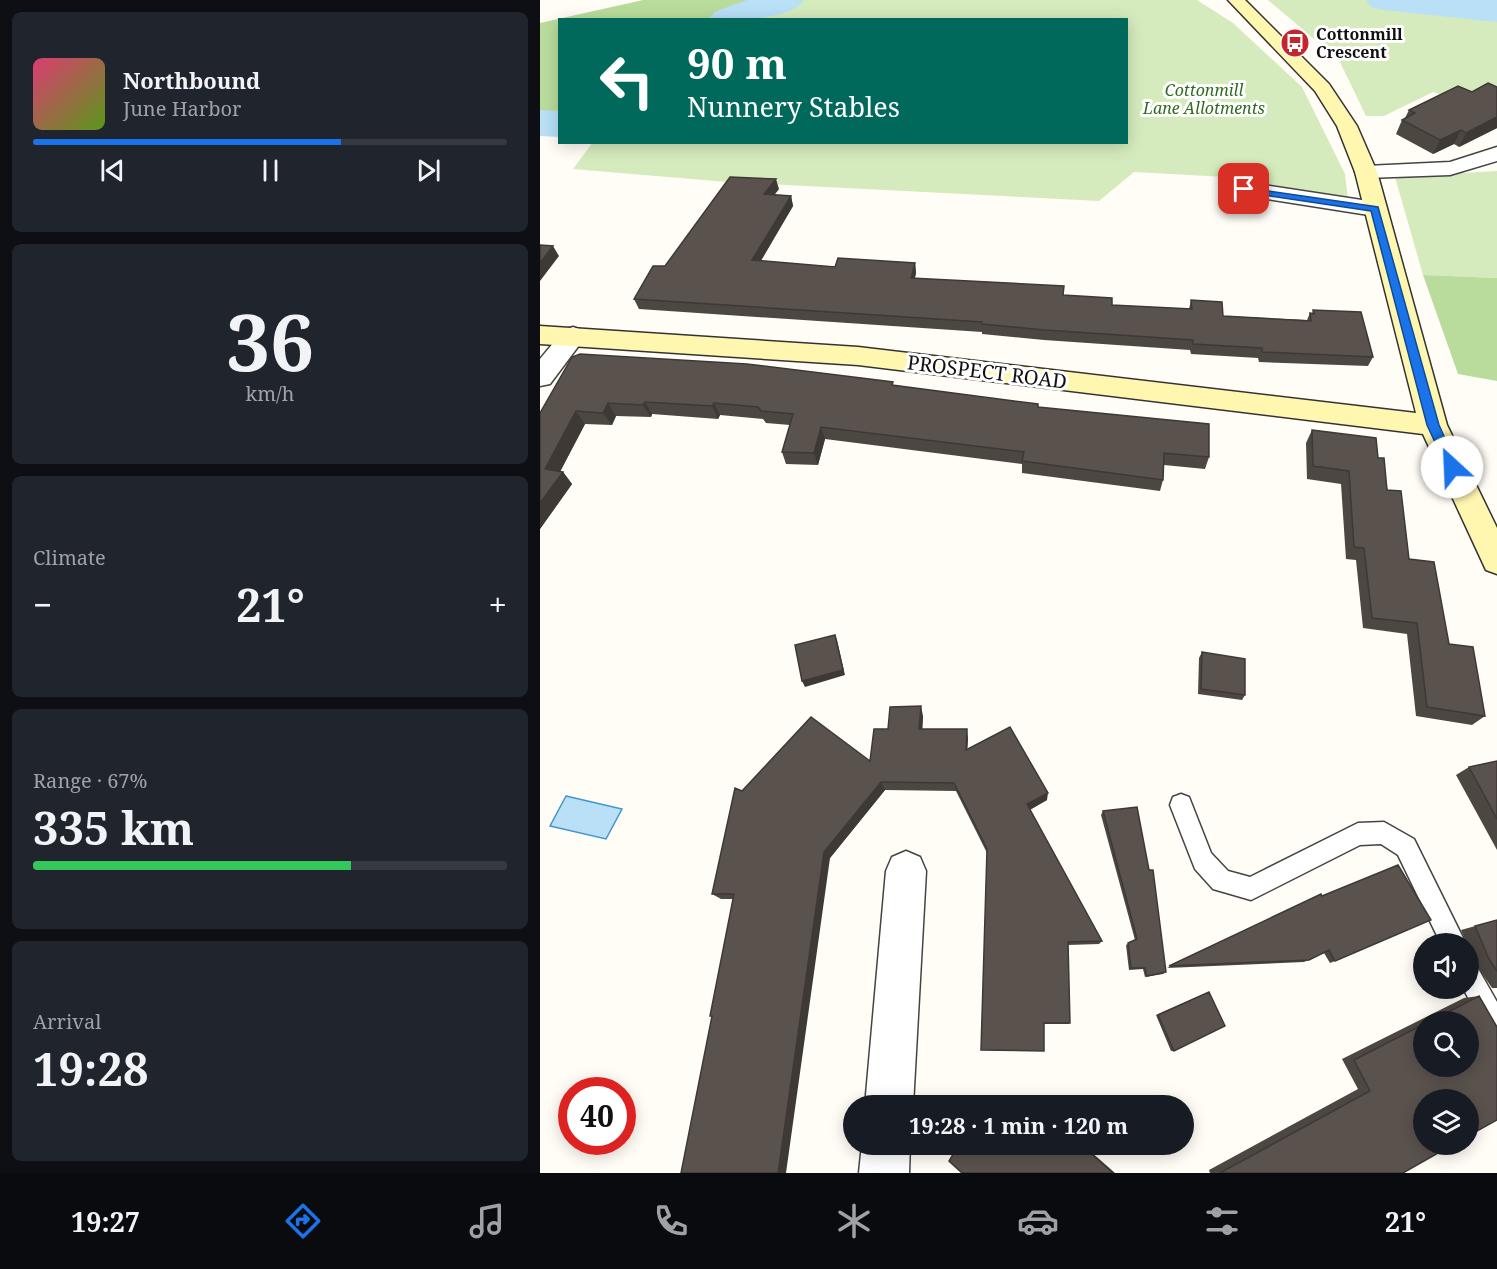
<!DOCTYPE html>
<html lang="en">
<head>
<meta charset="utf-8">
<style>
  :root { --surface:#171b24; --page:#20242c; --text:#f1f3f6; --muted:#9ea1a6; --line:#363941; --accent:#1a73e8 }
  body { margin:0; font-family:"Noto Serif",serif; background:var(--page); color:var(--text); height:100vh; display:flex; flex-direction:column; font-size:22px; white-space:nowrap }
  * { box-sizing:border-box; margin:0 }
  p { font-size:20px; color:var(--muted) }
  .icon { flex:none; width:33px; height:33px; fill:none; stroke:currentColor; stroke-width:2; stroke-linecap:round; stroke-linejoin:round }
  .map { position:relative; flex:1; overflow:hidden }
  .panel { display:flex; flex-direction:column; gap:12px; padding:12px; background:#0d0f14; width:540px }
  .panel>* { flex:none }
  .top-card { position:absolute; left:18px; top:18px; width:570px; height:126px; border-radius:0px; box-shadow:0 3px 15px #0003; background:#00695c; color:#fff; overflow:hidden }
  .controls { position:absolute; left:873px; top:933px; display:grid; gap:12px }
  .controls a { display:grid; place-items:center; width:66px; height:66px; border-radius:50%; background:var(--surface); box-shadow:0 3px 15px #0003; font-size:30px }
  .speed { position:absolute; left:18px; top:1077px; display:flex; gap:12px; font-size:30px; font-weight:700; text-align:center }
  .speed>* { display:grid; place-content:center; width:78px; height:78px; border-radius:50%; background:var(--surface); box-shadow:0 3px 15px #0003; line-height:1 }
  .speed .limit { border:9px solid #d22; background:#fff; color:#111 }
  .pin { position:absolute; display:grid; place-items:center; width:51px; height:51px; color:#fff; margin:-26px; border-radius:12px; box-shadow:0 3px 9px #0006 }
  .me { position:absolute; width:66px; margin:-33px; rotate:335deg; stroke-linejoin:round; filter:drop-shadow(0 0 4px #0008) }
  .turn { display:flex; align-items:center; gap:21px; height:126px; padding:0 30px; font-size:27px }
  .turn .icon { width:78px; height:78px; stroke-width:2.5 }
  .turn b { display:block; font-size:42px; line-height:51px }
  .big { font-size:45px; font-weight:700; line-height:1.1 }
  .panel .widget { flex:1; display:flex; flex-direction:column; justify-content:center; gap:9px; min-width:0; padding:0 21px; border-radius:9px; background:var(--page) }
  .panel .dial { align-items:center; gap:0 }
  .dial b { font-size:78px; line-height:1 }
  .song { display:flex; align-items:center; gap:18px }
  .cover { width:72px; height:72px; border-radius:9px; background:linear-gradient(135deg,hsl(340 70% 55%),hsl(90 70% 35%)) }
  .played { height:6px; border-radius:3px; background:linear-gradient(90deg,var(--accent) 65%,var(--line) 65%) }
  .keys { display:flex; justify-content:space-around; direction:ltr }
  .heat { display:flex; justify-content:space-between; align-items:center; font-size:33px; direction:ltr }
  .charge { height:9px; border-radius:4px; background:linear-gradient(90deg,#34c759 67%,var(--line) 0) }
  .trip { position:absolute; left:303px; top:1095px; width:351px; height:60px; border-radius:30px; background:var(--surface); box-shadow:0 3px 15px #0003; font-weight:700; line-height:60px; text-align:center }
  .menu { display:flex; height:96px; justify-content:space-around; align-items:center; background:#090b0e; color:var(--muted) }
  .menu .icon { width:42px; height:42px }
  .menu .on { color:var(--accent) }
  .menu b { font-size:27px; color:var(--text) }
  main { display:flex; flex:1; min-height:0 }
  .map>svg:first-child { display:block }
  .green { fill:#d5ebbd }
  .forest { fill:#b9dc9c }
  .water { fill:#b9e0f7; stroke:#3f96cf; stroke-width:1.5 }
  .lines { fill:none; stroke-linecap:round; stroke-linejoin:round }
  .river { fill:#b9e0f7; fill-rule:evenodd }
  .lane-casing { stroke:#444; stroke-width:3 }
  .street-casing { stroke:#444; stroke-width:3 }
  .secondary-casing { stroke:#333; stroke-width:3 }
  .lane { fill:#fff; fill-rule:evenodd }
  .street { fill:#fff; fill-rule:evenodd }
  .secondary { fill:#fff6b0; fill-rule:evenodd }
  .wall { fill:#4d4742; fill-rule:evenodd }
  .shaded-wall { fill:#3f3936 }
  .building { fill:#5a524d; stroke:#3f3936; stroke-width:1.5 }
  .route { fill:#1a73e8; stroke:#114b97; stroke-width:1.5 }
  .labels { text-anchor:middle; stroke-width:6; stroke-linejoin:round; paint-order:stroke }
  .far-poi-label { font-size:16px; font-weight:bold; fill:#111; stroke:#fff; text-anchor:start }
  .far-park-label { font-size:16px; font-style:italic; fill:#2f6b1f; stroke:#fff }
  .street-label { font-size:20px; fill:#111; stroke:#fff }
</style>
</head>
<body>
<main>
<section class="panel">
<div class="widget">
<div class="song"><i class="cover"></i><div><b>Northbound</b><p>June Harbor</p></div></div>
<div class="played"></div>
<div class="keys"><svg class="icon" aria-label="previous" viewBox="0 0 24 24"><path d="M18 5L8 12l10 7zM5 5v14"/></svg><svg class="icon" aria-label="pause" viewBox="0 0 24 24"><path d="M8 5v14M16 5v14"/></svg><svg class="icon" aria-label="next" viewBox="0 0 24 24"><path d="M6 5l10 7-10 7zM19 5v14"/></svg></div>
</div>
<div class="widget dial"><b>36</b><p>km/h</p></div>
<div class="widget"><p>Climate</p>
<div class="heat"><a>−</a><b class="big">21°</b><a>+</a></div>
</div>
<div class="widget"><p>Range · 67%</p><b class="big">335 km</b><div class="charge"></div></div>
<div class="widget"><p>Arrival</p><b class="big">19:28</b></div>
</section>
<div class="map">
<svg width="957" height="1173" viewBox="0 0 957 1173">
  <rect width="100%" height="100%" fill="#fffdf5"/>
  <path class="green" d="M255 0H657L693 23 762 87 805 174 808 199 704 187 705 178 594 172 559 201 187 182 33 169 53 142H586V20L192 19Z
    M728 0H851L865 9 909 3 957 5V91L904 96 893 92 844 116H826L799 60Z
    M957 171V278L883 275 855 177Z"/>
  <path class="forest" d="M103 0H255L192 19 20 20 19 130 0 129V23Z
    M851 0H957V5L909 3 865 9Z
    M883 275 957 278V381L918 374Z"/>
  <path class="water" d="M26 796 82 809 66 839 10 826Z"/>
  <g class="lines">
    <path class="river" d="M207 0H264C250 21 194 20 169 20L174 12Z
      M826 0H957V22L843 10 831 7Z
      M0 110 20 111V137L0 136Z"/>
    <g class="lane-casing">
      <path id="lane" d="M641 794 649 797 671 853 688 871 710 877 818 823 844 822 874 839 926 944H901L858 855 841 844 820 845 711 900 673 889 655 869 630 805 633 797Z
        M928 961 936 965 957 1002V1039L948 1036 923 988H928Z"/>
    </g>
    <g class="street-casing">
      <path id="street" d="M957 147V161L910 175 826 178 818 177 815 172 818 167 826 166 910 162Z
        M704 182 835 202 843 204 846 209 843 214 835 216 696 194 693 189 696 184Z
        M33 327 42 330 46 336 10 384 0 386V359L24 330Z
        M366 851 380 857 386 871 373 1106H325L346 871 352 857Z
        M322 1144H370L369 1173H319Z"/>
    </g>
    <g class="secondary-casing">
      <path id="secondary" d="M688 0H705L789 84 817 126 837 172 907 425 957 528V574L946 570 883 434 318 365 0 344V326L318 347 876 413 815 172 797 126 775 91Z"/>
    </g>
    <use href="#lane" class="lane"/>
    <use href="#street" class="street"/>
    <use href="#secondary" class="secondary"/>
  </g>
  <path class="wall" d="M957 87V128L919 147 914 144 893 154 856 134 862 120 865 118 869 110 932 92Z
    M239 189 234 195 251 196 253 206 221 261 295 267 375 263 376 273 375 278 523 295 572 305 649 309 651 300 683 316 767 320 770 313 772 314 773 310 833 357 828 366 719 362 718 358 651 354 650 350 504 340 442 334V332L99 309 94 299 125 266Z
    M32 357 353 382V385L498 407 669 457 665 469 624 465 623 480 620 491 482 473V464L285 439 278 465 246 464 242 452 250 425 226 423 223 419 180 415 178 419 112 414 111 417 76 416 72 425 45 424 20 472H23L32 484 0 529Z
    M772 430 838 458 869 559 909 644 945 716 932 725 876 716 867 634 823 628 816 560 806 559 801 484 767 479 766 443Z
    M662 652 705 695 702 700 658 694 659 658Z
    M383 716 382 729 428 738 427 749 507 800 490 810 562 941 559 944 528 945 530 1023 528 1024H504L447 853 416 791 345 790 290 858 172 1017 193 899H181L172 894 202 791 330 761 348 729Z
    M957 761V850L916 775 929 767Z
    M563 811 626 972 623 974 605 977 603 969 589 970 586 945 595 940 561 815Z
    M781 894 795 961 790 963 784 953 764 962 627 968Z
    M957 920V988H952L934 962 928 947V944H927L921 930Z
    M666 993 634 1051H631L616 1015Z
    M939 996 957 1027V1120L928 1136V1100H884V1144H914L863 1173H670L669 1170 818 1089 802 1059 924 998ZM884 1022H928V1066H884Z"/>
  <path class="shaded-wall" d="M957 117V128L919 147 926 133Z
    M921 130 914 144 893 154 900 140Z
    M236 179 239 189 227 204 224 194Z
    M251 196 253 206 215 270 212 260Z
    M13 246 19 256 0 281V263Z
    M375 263 376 273 372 288 371 278Z
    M105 402 112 414 111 417 103 405Z
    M68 403 76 416 72 425 63 413Z
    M174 403 180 415 178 419 172 406Z
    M36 411 45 424 15 481 5 469Z
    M281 427 285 439 278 465 274 453Z
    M23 472 32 484 0 529V503Z
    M295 635 297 640 305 675 265 687 262 681Z
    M381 706 383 716 382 737 379 729Z
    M427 729 428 738 427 758 426 750Z
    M341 782 345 790 290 858 246 1173H238L284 852Z
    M508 793 507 800 487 811V804Z
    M540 1144H542L575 1173H573Z"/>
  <path class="building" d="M948 83 957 87V117L926 133 921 130 900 140 862 120 875 113 869 110 918 86 932 92Z
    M190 177 236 179 224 194 251 196 212 260 295 267 298 258 375 263 371 278 524 286 523 295 572 298V305L652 309 651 300 682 302 683 316 771 321 770 313 774 314 773 310 821 312 833 357 722 352V348L653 344V340L505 330 442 324V322L94 299 113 266H125Z
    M0 245 13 246 0 263Z
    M40 354 207 364 353 382 352 385 498 404V407L669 424V457L624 453 623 480 482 461 484 452 281 427 274 453 242 452 253 414 221 411 218 407 174 403 172 406 105 402 103 405 68 403 63 413 36 411 5 469 23 472 0 503V413L32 357Z
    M772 430 836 438 838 458H844L847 490 861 491 869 559 894 562 909 644 933 647 945 716 887 707 877 623 832 618 824 548 814 547 809 471 773 466Z
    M295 635 303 670 262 681 255 645Z
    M662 652 705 659V695L661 689Z
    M381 706 379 729H427L426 750 470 727 508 793 487 804 562 941 528 942 530 1023H504V1051L441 1050 447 849 414 783 341 782 284 852 238 1173H141L172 1016H170L194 894H172L195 788 202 791 271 717 330 761 334 729H348L350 707Z
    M957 761V819L929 767Z
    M597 807 609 870H613L626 972 607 976 605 968H591L588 943 597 939 563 811Z
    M858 865 891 920 795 961 789 950 769 960 629 966 781 894 782 896Z
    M957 920V971L949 959 935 926Z
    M669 992 685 1026 634 1051 618 1015Z
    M939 996 957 1027V1120L928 1136V1100H884V1144H914L863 1173H680L830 1091 814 1060 884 1024V1066H928V1022H889Z
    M485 1098 494 1106H480Z
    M419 1144H540L573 1173H422L409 1161Z"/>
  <path class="route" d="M701 187 838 207 899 425 918 467 916 470H908L887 425 831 211 704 192 701 191Z"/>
  <defs>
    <g id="bus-disc" transform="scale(1.5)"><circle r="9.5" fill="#c4262e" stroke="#fff"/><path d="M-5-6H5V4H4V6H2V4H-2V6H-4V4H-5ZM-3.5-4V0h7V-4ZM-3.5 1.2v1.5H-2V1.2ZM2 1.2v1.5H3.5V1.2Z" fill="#fff"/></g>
  </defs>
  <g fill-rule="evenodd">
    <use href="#bus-disc" x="755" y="43"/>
  </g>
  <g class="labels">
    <g class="far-poi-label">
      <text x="776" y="40">Cottonmill<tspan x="776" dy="18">Crescent</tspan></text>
    </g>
    <g class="far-park-label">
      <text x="664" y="96">Cottonmill<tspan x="664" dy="18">Lane Allotments</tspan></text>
    </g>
    <g class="street-label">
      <text transform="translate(447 372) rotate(7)" y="7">PROSPECT ROAD</text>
    </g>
  </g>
</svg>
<div class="controls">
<a><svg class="icon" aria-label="sound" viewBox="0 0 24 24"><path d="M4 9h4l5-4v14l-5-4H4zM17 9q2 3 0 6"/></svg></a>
<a><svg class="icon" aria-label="search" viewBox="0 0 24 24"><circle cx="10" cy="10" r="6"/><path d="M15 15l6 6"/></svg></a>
<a><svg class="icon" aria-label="layers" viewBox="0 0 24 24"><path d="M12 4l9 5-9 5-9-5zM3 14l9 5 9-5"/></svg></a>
</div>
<div class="speed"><div class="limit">40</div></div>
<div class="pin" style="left:704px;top:189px;background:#d93025"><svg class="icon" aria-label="arrive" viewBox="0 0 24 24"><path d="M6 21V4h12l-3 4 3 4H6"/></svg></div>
<svg class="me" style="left:912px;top:467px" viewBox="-20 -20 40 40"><circle r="19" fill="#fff"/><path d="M0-13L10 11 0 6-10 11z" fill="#1a73e8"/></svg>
<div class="trip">19:28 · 1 min · 120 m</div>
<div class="top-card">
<div class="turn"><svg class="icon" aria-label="left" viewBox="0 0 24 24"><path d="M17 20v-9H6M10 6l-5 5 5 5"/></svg><div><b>90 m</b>Nunnery Stables</div></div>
</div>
</div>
</main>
<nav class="menu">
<b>19:27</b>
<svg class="icon on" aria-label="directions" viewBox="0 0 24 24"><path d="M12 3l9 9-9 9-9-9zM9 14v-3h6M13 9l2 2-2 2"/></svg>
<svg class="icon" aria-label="music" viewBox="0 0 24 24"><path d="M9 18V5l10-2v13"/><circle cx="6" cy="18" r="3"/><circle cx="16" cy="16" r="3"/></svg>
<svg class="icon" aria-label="phone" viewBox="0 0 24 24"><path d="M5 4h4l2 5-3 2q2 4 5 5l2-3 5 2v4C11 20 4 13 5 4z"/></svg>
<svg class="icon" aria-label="climate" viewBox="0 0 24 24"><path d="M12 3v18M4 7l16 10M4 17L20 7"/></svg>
<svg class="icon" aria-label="car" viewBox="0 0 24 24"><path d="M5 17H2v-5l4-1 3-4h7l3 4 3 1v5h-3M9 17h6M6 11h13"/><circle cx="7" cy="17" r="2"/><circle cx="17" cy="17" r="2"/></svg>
<svg class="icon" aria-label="filters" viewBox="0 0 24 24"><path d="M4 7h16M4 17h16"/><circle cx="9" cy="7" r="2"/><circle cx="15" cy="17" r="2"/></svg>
<b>21°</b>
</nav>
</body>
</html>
